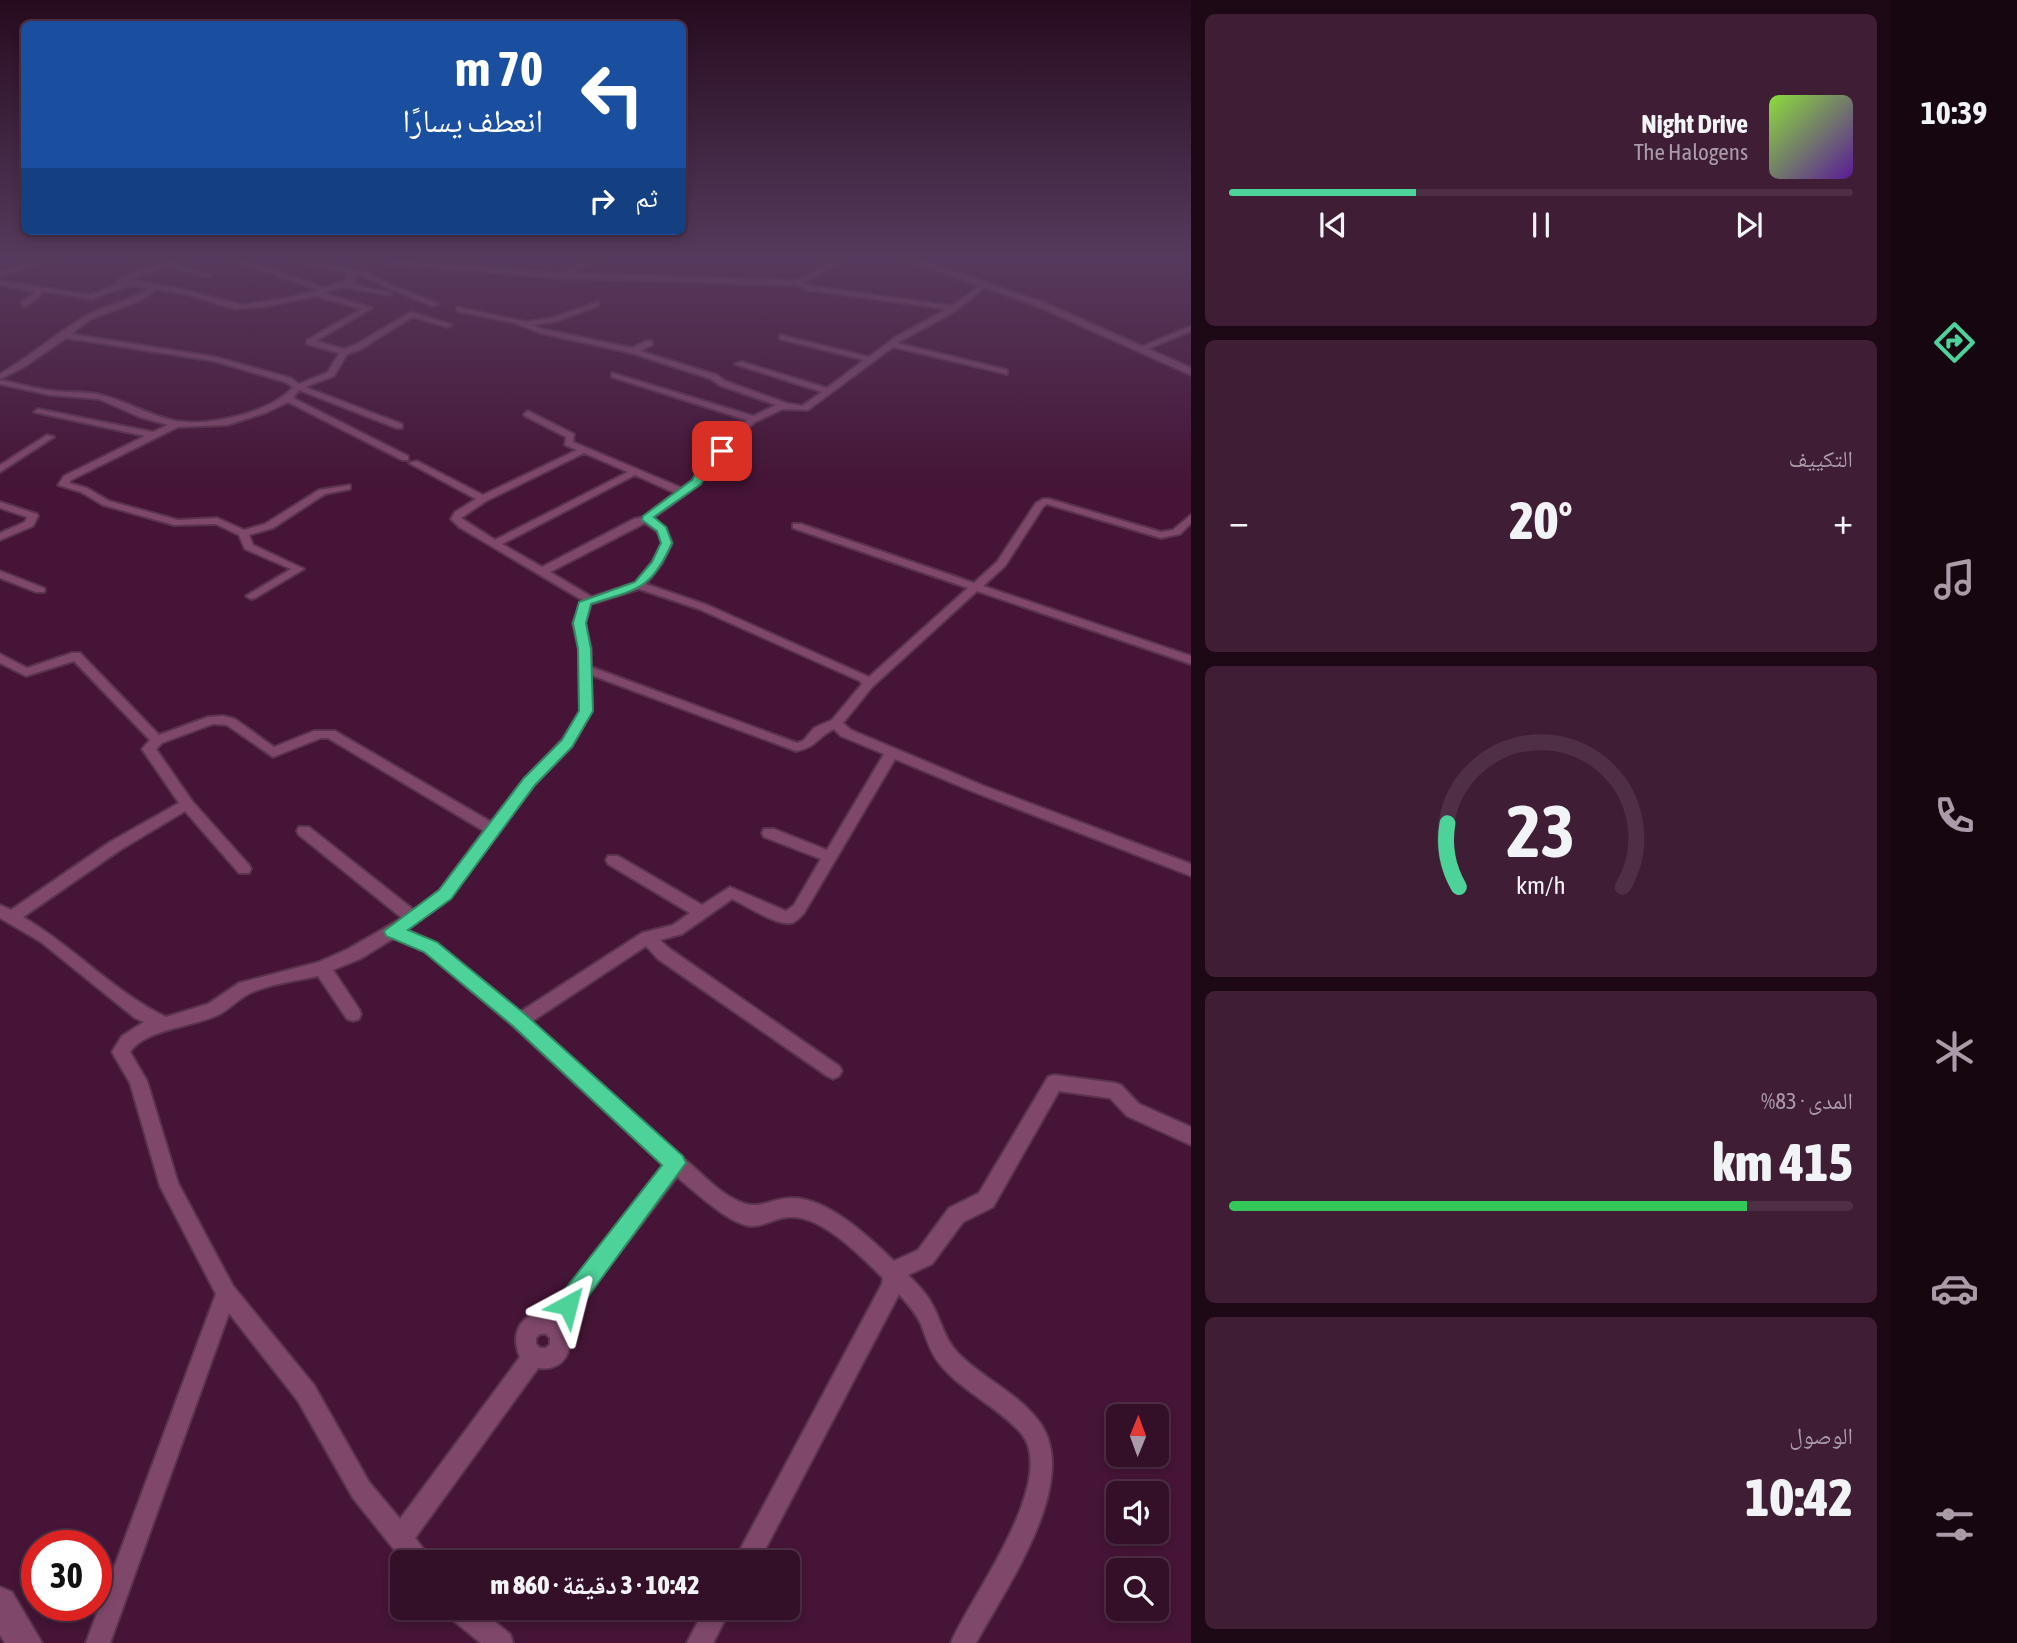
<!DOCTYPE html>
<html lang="ar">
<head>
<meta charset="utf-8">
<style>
  :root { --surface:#340f28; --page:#3f1d34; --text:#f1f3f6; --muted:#a99ca8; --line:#4e2f45; --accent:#4dd39a }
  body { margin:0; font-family:"Asap Condensed","Noto Naskh Arabic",sans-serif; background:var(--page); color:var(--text); direction:rtl; height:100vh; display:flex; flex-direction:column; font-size:26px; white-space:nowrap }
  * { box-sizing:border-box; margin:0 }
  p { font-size:23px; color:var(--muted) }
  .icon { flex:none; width:38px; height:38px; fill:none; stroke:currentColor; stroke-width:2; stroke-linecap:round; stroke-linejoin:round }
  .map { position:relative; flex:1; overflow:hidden; direction:ltr }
  .drawer { display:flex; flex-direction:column; gap:14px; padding:14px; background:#1d0816; width:700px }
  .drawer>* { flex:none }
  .hud { position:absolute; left:21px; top:21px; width:665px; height:214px; border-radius:10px; box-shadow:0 4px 10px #0003,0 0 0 2px var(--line); direction:rtl; background:#1a4fa0; color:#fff; overflow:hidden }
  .needle { width:46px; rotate:1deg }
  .buttons { position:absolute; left:1106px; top:1404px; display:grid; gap:14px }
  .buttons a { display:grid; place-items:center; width:63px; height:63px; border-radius:10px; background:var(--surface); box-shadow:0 4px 10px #0003,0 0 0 2px var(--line); font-size:35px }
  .speed { position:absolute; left:21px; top:1530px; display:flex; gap:14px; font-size:35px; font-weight:700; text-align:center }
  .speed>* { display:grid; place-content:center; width:91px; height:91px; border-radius:50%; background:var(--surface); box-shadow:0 4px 10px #0003,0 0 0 2px var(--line); line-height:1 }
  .speed .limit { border:10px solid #d22; background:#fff; color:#111 }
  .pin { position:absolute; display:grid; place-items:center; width:60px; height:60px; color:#fff; margin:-30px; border-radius:14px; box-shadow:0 4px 10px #0006 }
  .me { position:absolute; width:77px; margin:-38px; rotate:38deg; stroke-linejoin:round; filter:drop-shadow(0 0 5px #0008) }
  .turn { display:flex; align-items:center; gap:24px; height:147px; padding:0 28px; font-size:32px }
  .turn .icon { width:91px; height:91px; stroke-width:2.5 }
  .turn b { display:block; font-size:49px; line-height:60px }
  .then { display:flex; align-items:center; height:66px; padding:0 28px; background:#0003; gap:14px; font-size:26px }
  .big { font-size:52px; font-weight:800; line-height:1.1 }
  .drawer .card { flex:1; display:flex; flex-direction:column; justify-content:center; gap:10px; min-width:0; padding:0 24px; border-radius:10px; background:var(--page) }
  .drawer .dial { align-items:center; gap:0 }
  .dial svg { height:182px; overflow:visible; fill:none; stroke:var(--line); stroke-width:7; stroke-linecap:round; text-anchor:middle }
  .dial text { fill:var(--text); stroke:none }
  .song { display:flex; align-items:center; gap:21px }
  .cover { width:84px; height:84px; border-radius:10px; background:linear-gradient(135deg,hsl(90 70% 55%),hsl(270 70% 35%)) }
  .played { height:7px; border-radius:4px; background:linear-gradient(90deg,var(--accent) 30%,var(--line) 30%) }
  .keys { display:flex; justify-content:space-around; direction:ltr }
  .heat { display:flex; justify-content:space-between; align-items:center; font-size:38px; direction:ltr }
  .charge { height:10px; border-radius:5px; background:linear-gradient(90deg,#34c759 83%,var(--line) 0) }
  .trip { position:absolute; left:390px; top:1550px; width:410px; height:70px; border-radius:10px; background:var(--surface); box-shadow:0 4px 10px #0003,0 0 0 2px var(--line); font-weight:800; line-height:70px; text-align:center; direction:rtl }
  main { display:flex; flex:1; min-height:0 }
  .tabs { display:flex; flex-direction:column; width:126px; justify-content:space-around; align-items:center; background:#150610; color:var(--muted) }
  .tabs .icon { width:49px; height:49px }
  .tabs .current { color:var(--accent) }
  .tabs b { font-size:32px; color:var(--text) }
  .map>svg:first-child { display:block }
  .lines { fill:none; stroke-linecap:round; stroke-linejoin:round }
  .street-casing { stroke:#5a334d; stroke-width:4 }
  .secondary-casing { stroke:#5a334d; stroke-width:4 }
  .street { fill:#7f486b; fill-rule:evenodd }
  .secondary { fill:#7f486b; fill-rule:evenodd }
  .route { fill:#4dd39a; stroke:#328964; stroke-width:2 }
</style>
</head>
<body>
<main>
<nav class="tabs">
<b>10:39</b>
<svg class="icon current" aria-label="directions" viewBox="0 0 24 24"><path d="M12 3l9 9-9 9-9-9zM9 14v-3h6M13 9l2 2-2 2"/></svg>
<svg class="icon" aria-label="music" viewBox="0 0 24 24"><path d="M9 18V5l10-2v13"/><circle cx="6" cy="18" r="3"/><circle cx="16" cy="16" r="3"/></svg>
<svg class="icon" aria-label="phone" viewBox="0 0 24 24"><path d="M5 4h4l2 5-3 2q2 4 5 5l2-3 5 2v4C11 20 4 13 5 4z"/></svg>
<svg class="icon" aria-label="climate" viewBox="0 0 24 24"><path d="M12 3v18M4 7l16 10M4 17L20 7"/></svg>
<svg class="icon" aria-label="car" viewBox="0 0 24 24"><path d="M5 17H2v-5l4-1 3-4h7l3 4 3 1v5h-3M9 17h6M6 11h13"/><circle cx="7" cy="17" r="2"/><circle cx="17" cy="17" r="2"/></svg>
<svg class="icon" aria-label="filters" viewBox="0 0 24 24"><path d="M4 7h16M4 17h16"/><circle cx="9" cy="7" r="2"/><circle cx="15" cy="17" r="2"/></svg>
</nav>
<section class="drawer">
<div class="card">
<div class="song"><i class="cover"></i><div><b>Night Drive</b><p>The Halogens</p></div></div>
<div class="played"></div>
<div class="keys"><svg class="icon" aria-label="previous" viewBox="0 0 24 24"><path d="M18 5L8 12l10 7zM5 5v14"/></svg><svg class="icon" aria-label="pause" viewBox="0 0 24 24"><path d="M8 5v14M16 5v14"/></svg><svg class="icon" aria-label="next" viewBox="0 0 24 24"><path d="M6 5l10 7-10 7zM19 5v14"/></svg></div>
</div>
<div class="card"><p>التكييف</p>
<div class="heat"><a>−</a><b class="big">20°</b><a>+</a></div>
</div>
<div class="card dial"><svg viewBox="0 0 100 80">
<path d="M14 69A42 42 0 1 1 86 69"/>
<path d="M14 69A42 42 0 0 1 9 41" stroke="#4dd39a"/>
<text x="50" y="56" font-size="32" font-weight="700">23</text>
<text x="50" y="72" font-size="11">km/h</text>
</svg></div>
<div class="card"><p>المدى · 83%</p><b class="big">415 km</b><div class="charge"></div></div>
<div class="card"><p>الوصول</p><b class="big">10:42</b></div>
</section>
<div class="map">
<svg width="1191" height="1643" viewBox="0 0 1191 1643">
  <rect width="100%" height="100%" fill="#451436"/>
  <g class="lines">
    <g class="street-casing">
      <path id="street" d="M53 255H61L0 276V272Z
        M128 255 176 259 198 255 173 264 211 275V277L167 266 127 280 176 288 242 305 283 299 319 290 219 255H227L325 288 349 279 344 272 305 263 289 255H296L318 263 369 273 381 281 439 304 432 306 377 283 364 276 351 273 356 280 350 284 392 293 389 295 343 287 323 293 372 308 316 341 344 349 355 345 411 312 452 325 448 327 412 317 361 349 347 354 334 376 305 387 402 424V428H396L299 390 293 398 408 456V460H402L288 402 265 413 227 425 178 427 71 480 69 483 87 488 109 501 178 520 217 518 244 530 265 524 319 490 350 485V489L325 494 273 528 249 535 253 545 304 569 255 598 251 599 246 596 291 569 245 549 239 535 216 524 174 525 103 505 81 492 58 485 64 476 145 436 34 412 38 409 153 432 168 425 140 417 99 399 50 395 0 384V380C17 383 35 389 53 391 69 393 86 391 101 395 126 401 148 415 172 420 204 428 272 413 293 387L285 382 214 361 66 338 24 367 0 379V374C30 357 56 333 86 316 106 304 130 302 150 288L130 285 91 299 42 291 38 298 24 307 21 303 35 292 0 285V281L90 295 121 283 117 282V280L167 262ZM156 289 189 295 235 309 268 306 315 296 362 309 307 340V344L339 353 328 372 299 384 291 378 215 357 71 334 91 319 139 301Z
        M334 255 563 273 597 255H604L572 273 796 281 845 255H852L802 283 810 286 952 306 982 284H986V286L954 312 897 343 1007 370V374L893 347 808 410 783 409 755 422 741 434 734 447 714 460 700 484 652 519 666 528 672 543 662 563 646 584 707 605 869 677 968 588 793 528V524H801L974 583 997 562 1036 503 1043 499H1049L1161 532 1173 530 1191 515V523L1180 534 1161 538 1047 504 1043 507 1005 566 983 586 1191 656V664L977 591 872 687 843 723 851 730 984 786 1191 864V876L974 792 895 759 804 913C800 917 796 922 791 923 776 926 746 905 732 899L682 934 660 940 670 949 839 1066 842 1071 839 1076 833 1079 827 1076 658 959 646 946 531 1022C581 1067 631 1113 682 1157 699 1170 716 1191 736 1200 759 1212 767 1199 791 1198 827 1197 869 1237 894 1261L918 1250 949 1208 979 1193 1048 1077 1054 1075 1115 1083 1121 1085 1139 1104 1191 1127V1145L1127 1116 1110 1098 1059 1091 993 1207 963 1222 932 1264 908 1275C918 1285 928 1295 934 1308 941 1322 945 1339 956 1351 980 1377 1015 1391 1037 1419 1085 1477 1005 1589 976 1643H951C970 1597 1060 1480 1021 1433 997 1406 961 1391 939 1363 930 1352 926 1337 921 1324 916 1313 907 1303 899 1294L758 1563H733L882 1284 883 1278C861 1256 821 1215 790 1217 777 1217 765 1226 753 1226 732 1227 693 1190 677 1177L565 1324C576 1347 566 1372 538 1368L415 1538 428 1555 432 1563H405L353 1498 298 1401 229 1313 110 1643H86L216 1294 160 1186 130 1083 112 1052 122 1036 144 1022 135 1018 41 942 0 918V905L11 910 110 842 179 803 142 749 150 740 74 661 26 676 0 663V654L27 668 72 653H80L159 735 208 717 223 716 235 719 274 747 314 731H335L491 822 525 778 562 740 580 711 579 649 573 623 582 600 459 527 451 519 455 512 476 499 409 463 417 461 483 495 577 450 565 445 566 437 525 416 524 414 528 411 574 434 573 442 682 488 693 480 707 456 727 444 735 431 747 420 612 377V373L753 416 776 405 719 385 711 379 631 353 540 333 515 323 457 311V307L526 322 552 318 598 302V306L557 321 533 325 542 329 632 348 646 341H652V345L640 351 717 375 725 381 786 403 802 406 822 392 735 364 742 362 827 388 864 360 780 339V335L869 357 894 338 947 309 808 290 796 285 562 278 394 264ZM584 453 628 472 495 540 461 518 486 501ZM635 475 675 493 643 517 634 519 542 567 502 544ZM645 523 658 532 662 543 652 562 635 583 592 597 550 572ZM639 589 699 609 860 681 862 684 832 720 814 728 803 741 797 743 591 667V649L585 623 591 604ZM591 675 796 751C817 747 817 737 834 729L841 736 884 754 827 850 774 829H764L762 833 764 837 821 859 794 905 786 911 730 887 702 905 618 856H608L606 860 608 864 690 913 673 925 642 933 520 1012 436 943 407 930 450 898 535 784 572 746 592 711ZM213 724 227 725 273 757 321 738H328L484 831 440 890 414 910 309 827H299L297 831 299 835 402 918 348 949 319 962 239 983 208 1004 166 1017C115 993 73 946 23 917L120 850 185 811 239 873H249L251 869 249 865 192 801 156 749 162 743ZM394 938 424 951 513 1026 663 1165 548 1314C520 1311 510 1334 520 1357L400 1519 369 1482 314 1385 233 1286 178 1183 147 1081 130 1052C145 1029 193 1027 218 1015 230 1009 238 999 250 993 270 984 296 981 318 976L347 1019 353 1021 359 1019 361 1014 359 1009 333 970 360 959ZM540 1334H546L550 1338V1344L546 1348H540L536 1344V1338Z
        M1182 255H1188L1184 259 1181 257Z
        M1191 326V331L1143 351 1136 349Z
        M47 435 54 437 0 472V465Z
        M0 502 37 514 38 516 33 526 0 540V533L25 522 27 517 0 508Z
        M0 571 44 588 45 590 44 592H36L0 578Z
        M446 1608H478L510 1634 513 1643H481L449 1617Z
        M705 1608H731L713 1643H687Z"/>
    </g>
    <g class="secondary-casing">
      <path id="secondary" d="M894 255H906L1045 303 1191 368V375L1039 307Z
        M0 1587 12 1592 42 1643H5L0 1635Z"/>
    </g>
    <use href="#street" class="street"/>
    <use href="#secondary" class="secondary"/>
  </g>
  <linearGradient id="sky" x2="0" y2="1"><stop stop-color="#260b1e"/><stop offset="0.53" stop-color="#563a5d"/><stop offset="1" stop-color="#563a5d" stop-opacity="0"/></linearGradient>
  <rect width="1191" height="485" fill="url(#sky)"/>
  <path class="route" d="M718 448 727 451 714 460 701 484 654 517 666 527 672 543C651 590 638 589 591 604L586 623 591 649 593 711 572 747 535 785 451 899 408 930 437 942 526 1015 683 1156 686 1163 576 1313 568 1317 559 1313 556 1305 559 1297 662 1165 513 1026 424 952 386 936 384 931 439 890 524 778 562 740 579 711 578 649 573 623 579 602 635 582 652 562 661 543 657 531 642 520 643 516 692 480 706 456Z"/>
</svg>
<div class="buttons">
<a><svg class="needle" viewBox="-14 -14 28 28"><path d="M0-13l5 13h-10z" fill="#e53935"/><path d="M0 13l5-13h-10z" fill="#a99ca8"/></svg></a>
<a><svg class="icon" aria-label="sound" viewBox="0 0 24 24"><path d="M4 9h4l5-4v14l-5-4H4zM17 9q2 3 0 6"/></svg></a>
<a><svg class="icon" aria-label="search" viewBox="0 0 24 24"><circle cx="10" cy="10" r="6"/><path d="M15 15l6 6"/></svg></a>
</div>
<div class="speed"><div class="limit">30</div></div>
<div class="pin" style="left:722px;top:451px;background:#d93025"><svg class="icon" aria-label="arrive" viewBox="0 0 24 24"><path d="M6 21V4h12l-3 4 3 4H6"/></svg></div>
<svg class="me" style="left:568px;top:1305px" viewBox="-20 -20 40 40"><path d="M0-17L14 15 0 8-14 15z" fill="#4dd39a" stroke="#fff" stroke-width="4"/></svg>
<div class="trip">10:42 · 3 دقيقة · 860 m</div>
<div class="hud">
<div class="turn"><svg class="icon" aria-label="left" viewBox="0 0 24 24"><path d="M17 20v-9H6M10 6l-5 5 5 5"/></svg><div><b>70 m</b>انعطف يسارًا</div></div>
<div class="then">ثم<svg class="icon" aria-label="right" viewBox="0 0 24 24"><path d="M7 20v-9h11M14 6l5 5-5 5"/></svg></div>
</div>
</div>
</main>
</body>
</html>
